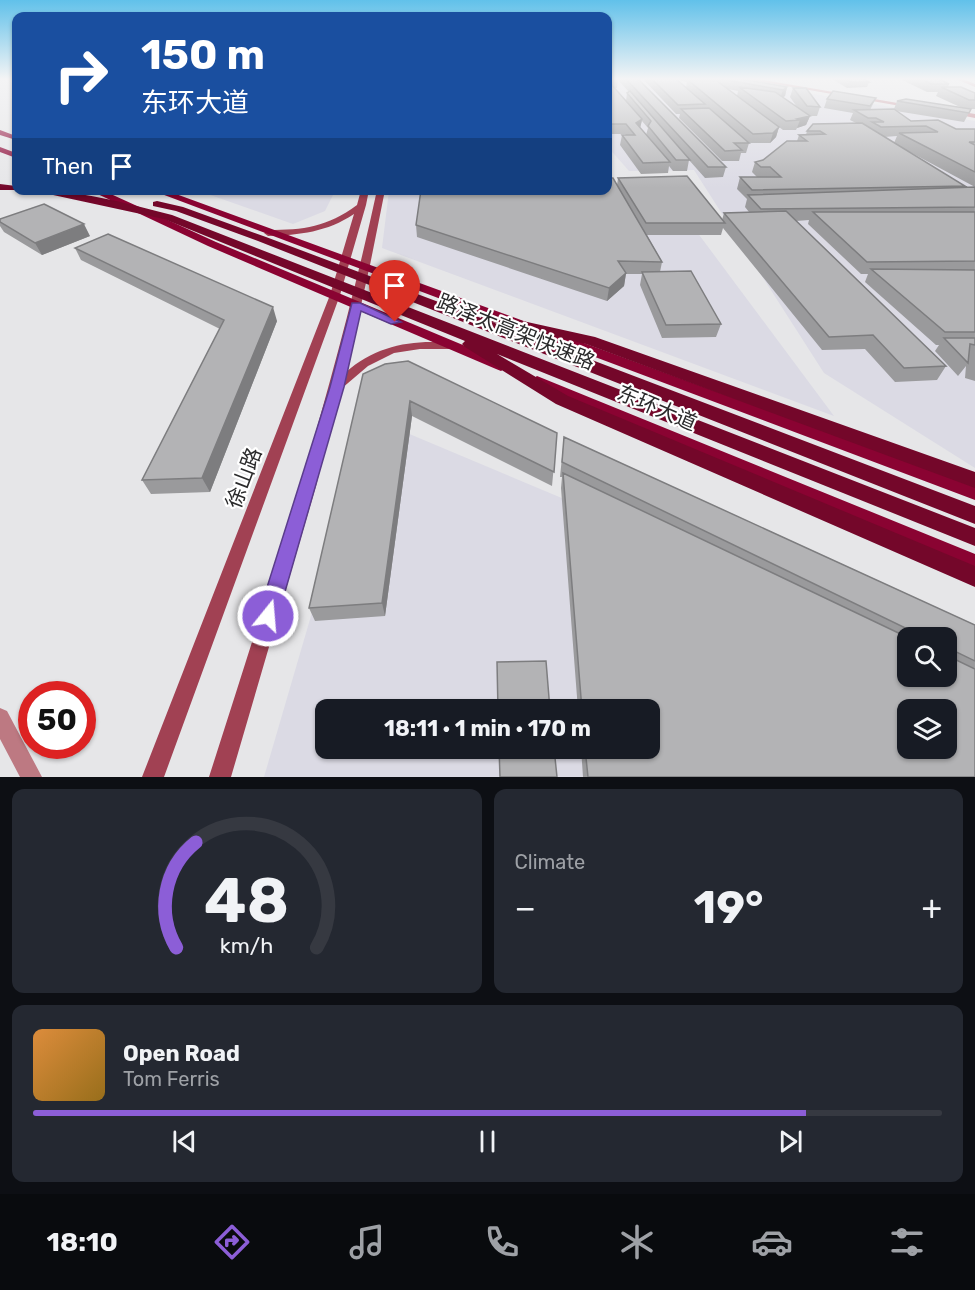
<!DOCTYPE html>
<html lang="en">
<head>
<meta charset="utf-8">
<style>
  :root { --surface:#171b24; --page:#242831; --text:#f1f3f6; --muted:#9ea1a6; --line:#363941; --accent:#8c5ed7 }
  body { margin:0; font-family:Rubik,"Noto Sans SC",sans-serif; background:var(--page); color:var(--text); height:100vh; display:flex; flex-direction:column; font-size:22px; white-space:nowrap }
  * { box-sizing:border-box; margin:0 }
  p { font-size:20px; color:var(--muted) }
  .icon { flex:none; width:33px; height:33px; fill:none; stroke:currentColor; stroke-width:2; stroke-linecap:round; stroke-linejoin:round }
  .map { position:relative; height:777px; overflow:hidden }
  .side { display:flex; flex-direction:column; gap:12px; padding:12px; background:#0d0f14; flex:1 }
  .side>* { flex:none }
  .hud { position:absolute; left:12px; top:12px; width:600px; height:183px; border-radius:12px; box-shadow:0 2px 4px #0004; background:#1a4fa0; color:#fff; overflow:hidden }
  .buttons { position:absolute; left:897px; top:627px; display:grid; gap:12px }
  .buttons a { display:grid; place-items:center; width:60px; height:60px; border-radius:12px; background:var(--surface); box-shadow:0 2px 4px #0004; font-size:30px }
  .speed { position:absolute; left:18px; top:681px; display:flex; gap:12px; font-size:30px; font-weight:700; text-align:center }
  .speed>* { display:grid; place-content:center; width:78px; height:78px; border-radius:50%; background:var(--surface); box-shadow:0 2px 4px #0004; line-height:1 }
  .speed .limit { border:9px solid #d22; background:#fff; color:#111 }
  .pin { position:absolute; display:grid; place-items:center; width:51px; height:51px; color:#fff; margin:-62px -26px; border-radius:50% 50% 50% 0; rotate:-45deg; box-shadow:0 0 6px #0007 }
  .pin .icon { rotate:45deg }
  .me { position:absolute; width:66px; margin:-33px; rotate:17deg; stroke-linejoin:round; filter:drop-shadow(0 0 4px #0008) }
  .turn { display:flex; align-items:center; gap:21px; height:126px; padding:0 30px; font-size:27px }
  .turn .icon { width:78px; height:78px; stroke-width:2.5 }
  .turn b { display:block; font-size:42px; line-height:51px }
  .then { display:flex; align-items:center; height:57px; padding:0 30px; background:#0003; gap:12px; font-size:22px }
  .big { font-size:45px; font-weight:700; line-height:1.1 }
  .side .tile { flex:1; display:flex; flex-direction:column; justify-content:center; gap:9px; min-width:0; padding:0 21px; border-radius:12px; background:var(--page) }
  .side .dial { align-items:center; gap:0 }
  .dial svg { height:156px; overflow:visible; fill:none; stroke:var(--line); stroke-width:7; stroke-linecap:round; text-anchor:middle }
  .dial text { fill:var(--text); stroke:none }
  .song { display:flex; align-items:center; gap:18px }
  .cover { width:72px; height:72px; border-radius:9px; background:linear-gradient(135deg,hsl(30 70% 55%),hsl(40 70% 35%)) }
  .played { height:6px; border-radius:3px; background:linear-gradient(90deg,var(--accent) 85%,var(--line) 85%) }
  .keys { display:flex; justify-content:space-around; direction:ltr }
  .heat { display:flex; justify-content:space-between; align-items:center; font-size:33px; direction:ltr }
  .side .tiles { flex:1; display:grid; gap:12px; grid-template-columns:1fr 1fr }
  .tile:last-child { grid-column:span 2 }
  .trip { position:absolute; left:315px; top:699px; width:345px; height:60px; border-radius:12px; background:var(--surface); box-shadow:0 2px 4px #0004; font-weight:700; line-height:60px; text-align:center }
  .menu { display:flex; height:96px; justify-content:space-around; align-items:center; background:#090b0e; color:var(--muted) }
  .menu .icon { width:42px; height:42px }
  .menu .active { color:var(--accent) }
  .menu b { font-size:27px; color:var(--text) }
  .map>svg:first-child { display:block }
  .built { fill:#dbdae4; fill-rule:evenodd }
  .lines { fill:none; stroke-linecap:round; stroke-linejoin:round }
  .tertiary { fill:#bd7982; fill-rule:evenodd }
  .secondary { fill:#a14153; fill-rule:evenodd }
  .primary { fill:#8a0332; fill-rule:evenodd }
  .trunk { fill:#74072a; fill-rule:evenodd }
  .wall { fill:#9a9a9c; fill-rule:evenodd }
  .shaded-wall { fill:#7d7d7f }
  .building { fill:#b3b3b5; stroke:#7d7d7f; stroke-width:1.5; fill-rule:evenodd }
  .route { fill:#8c5ed7; stroke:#5b3d8c; stroke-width:1.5 }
  .labels { text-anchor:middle; stroke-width:4.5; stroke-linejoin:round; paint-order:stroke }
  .street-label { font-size:21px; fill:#2b2b2c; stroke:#fff }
</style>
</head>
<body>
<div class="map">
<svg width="975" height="777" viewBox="0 0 975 777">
  <rect width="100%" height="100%" fill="#e6e6e8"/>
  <path class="built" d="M608 79H725L975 121V468L824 373 694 170 629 171 608 147Z
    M608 184 662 185 834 416 382 248 389 191 608 190Z
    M199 191H335L325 211 293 224Z
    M369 417 907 643 908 676H946L975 777H264ZM326 710H650V748H326ZM908 710H946V748H908Z"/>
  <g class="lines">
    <path class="tertiary" d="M746 79H758L915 106 912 108Z
      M956 79H963L975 84V87Z
      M952 110 975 114V118L950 113Z
      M0 708 7 711 42 777H20L0 739Z"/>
    <path class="secondary" d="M361 190H369L366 205 340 295 164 777H142L330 295 354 214C327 232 300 235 268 236L264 233 268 230C304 230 327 227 357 205Z
      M377 190H385L370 265 346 372C372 349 403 341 437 342 445 342 454 341 460 346L454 349H420L394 353 368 366 341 389 316 486 231 777H209C271 583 334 390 377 190Z"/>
    <path class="primary" d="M0 130 16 136V140L0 135Z
      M0 147 16 153V158L0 152Z
      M89 190H102L216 242 506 363 508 366 501 371 496 369 208 246Z
      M151 190H165L975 486V500Z
      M537 376 975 554V572L532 384 530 381Z"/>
    <path class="trunk" d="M0 184 16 186V190H20H0Z
      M30 190C79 190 125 203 172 215L975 528V546L497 354 568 396 975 566V587L556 404 465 347 462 344 465 341 164 219Z
      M157 201 183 207 266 237 481 318 482 314 487 313 595 337 975 472V488L586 344 492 322 975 506V524L258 241 176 211 153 206V202Z"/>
  </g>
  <path class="wall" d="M608 79H638L726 167 723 177 705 178 689 160 687 171H673L669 166 668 173 641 174 620 145 622 135H626L625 134H608ZM618 80 629 92 627 93 626 101 614 88H617ZM642 121 648 128 646 135 640 128Z
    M643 79H742L787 87 785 96 783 97 797 107 790 97 793 88 820 107 817 116H810L806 125 797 128 796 130H783L779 127 776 137 770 143H749L746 153H741L739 161H722L679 118 680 114H676ZM678 80 687 82 686 87ZM728 89 738 91 737 96Z
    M832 79H864L869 82 867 87 847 88Z
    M900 79H939L949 84 948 87 975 93V109H971L964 122 896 111 911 121 956 129H975V187L897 145 965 186 964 188 975 187V381L965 378 966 366 958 376 935 351 939 345H936L865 282 868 274H861L808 224 809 220 796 221 946 366 937 380 895 382 865 349 822 350 723 228 721 235H647L662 262 660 272 721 324 716 337 662 338 640 285 642 274H626L624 286 607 301 417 237 416 225 617 185 618 178 722 220 724 213 749 212 745 207 747 199 737 189 740 177H757L752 172 755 162 763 160 797 141 799 135H806L807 131 856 123 850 120 853 113 824 108 827 99 876 98 870 110 894 109 897 101 960 107 936 96 938 92H927ZM897 136 894 143 884 137Z
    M0 219 90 236 42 255 4 232 0 226Z
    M75 248 277 321 210 492 151 494 142 480 220 329 81 260Z
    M363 374 557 433 552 486 412 416 385 616 315 621 309 608Z
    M564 437 975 625V777H583L581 748H650V710H578L561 488 562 477H560ZM908 638H946V676Z"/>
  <path class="shaded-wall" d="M787 87 785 96 780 99 783 90Z
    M810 116 806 125 797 128 800 120 797 119Z
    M642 119 640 128 636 123Z
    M779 127 776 137 770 143 773 133Z
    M84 224 90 236 42 255 35 243Z
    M626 273 624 286 607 301 609 288Z
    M273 307 277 321 210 492 202 478Z
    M410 401 412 416 385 616 382 603Z"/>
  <path class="building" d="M626 79H638L726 167H708Z
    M652 79H676L705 104 678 105Z
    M721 79H742L787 87 783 90Z
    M845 79H864L869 82H850Z
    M921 79H939L949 84H931Z
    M688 80 717 81 779 127 773 133 753 134Z
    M608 84H611L642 119 636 123 670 162 643 163 622 135H635L626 124H608Z
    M739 87 775 92 810 116 797 119 800 120 786 121Z
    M941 87H961L975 93V100H969Z
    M793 88H806L820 107 807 106Z
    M630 91 690 160H676L648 126 651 121 627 93Z
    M833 91 876 98 870 106 827 99Z
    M906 99 971 109 969 113 897 101Z
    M709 108 749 143H734L742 150 725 151 681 109Z
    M894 109 911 121 938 120 956 129H975V142H969L975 145V172L899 133 938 132 926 126 881 127 872 122H884L876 118H868L854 110Z
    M862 123 965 186 752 190 740 177H781L770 167H761L755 162 763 160 787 141H807L799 135 825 134 820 131H807L813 124Z
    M687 176 725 223H646L618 178Z
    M608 178H613L662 262 618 261 626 273 609 288 416 225 421 190H608Z
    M975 187V207L761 209 748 195Z
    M44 204 84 224 35 243 0 222V219Z
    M786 211 946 366 904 368 873 335 829 337 724 213Z
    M813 212H975V261L867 262Z
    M108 234 273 307 202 478 142 480 224 320 75 248Z
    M871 269 975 270V332H945Z
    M691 271 721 324 666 325 642 272Z
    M944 338H975V345L970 344 968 363Z
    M408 361 557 433 554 472 410 401 382 603 309 608 363 374 385 364Z
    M564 437 975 625V661L946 647V638H926L562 462Z
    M563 473 909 638H908V676H946V655L975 669V777H588L585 748H650V710H582ZM908 710H946V748H908Z
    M546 661 550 710H498L497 662Z
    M499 748H554L557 777H500Z"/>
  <linearGradient id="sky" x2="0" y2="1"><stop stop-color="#61c1ea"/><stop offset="0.42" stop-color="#f4f4f5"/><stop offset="1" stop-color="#f4f4f5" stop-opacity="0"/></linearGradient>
  <rect width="975" height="188" fill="url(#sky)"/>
  <path class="route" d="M352 303H360L401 322 391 324 361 311 344 387 278 616 275 623 268 626 261 623 258 616 330 387Z"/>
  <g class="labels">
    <g class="street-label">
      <text transform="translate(516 332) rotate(22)" y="7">路泽太高架快速路</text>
      <text transform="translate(657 408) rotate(23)" y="7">东环大道</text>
      <text transform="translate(244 478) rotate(-69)" y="7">徐山路</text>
    </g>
  </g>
</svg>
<div class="buttons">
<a><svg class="icon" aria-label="search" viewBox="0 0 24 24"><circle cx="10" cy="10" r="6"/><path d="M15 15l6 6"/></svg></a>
<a><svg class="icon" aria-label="layers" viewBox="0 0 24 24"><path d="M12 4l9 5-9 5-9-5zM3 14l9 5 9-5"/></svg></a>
</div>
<div class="speed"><div class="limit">50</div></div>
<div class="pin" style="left:395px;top:322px;background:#d93025"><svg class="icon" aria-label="arrive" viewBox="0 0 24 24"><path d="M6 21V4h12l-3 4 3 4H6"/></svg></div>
<svg class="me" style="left:268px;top:616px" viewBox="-20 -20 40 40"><circle r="17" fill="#8c5ed7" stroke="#fff" stroke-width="3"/><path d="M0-11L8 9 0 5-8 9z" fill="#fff"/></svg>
<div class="trip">18:11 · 1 min · 170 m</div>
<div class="hud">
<div class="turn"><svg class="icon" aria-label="right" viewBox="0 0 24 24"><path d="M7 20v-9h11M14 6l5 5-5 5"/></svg><div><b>150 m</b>东环大道</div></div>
<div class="then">Then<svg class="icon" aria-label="arrive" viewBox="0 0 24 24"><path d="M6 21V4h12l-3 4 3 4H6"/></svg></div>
</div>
</div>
<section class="side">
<div class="tiles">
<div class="tile dial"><svg viewBox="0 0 100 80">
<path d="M14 69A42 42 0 1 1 86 69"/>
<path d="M14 69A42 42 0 0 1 24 15" stroke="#8c5ed7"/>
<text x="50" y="56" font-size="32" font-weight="700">48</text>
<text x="50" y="72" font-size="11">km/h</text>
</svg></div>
<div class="tile"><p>Climate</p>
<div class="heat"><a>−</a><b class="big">19°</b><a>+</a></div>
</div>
<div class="tile">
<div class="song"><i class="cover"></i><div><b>Open Road</b><p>Tom Ferris</p></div></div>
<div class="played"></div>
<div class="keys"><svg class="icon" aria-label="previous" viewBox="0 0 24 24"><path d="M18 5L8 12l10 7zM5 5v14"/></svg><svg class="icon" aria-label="pause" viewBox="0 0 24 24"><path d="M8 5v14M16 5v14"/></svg><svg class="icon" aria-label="next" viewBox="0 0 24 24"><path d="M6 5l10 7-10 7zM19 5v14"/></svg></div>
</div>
</div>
</section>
<nav class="menu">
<b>18:10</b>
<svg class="icon active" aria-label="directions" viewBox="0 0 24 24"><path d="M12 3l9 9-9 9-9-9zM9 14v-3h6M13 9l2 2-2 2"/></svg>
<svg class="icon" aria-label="music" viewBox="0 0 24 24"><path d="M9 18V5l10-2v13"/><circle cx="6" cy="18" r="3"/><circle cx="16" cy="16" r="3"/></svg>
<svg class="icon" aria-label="phone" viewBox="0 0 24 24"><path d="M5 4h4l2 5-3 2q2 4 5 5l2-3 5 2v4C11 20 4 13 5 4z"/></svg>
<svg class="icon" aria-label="climate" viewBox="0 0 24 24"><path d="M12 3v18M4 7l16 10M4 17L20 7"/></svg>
<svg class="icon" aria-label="car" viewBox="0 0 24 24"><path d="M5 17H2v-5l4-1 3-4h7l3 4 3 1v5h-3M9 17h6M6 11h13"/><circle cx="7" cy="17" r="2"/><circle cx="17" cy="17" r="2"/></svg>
<svg class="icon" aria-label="filters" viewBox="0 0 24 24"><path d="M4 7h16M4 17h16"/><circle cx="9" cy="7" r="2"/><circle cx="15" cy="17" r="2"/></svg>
</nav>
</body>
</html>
